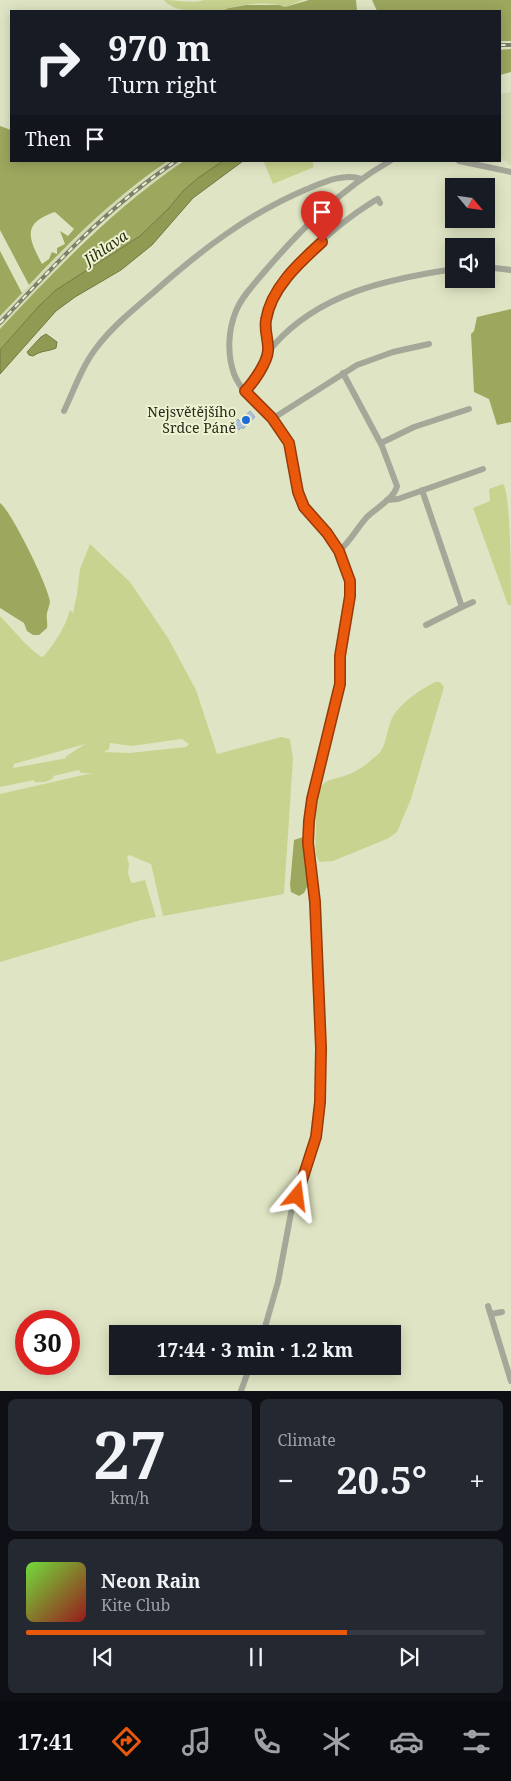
<!DOCTYPE html>
<html lang="en">
<head>
<meta charset="utf-8">
<style>
  :root { --surface:#171b24; --page:#242831; --text:#f1f3f6; --muted:#9ea1a6; --line:#363941; --accent:#ea580c }
  body { margin:0; font-family:"Noto Serif",serif; background:var(--page); color:var(--text); height:100vh; display:flex; flex-direction:column; font-size:19px; white-space:nowrap }
  * { box-sizing:border-box; margin:0 }
  p { font-size:16px; color:var(--muted) }
  .icon { flex:none; width:28px; height:28px; fill:none; stroke:currentColor; stroke-width:2; stroke-linecap:round; stroke-linejoin:round }
  .map { position:relative; height:1391px; overflow:hidden }
  .drawer { display:flex; flex-direction:column; gap:8px; padding:8px; background:#0d0f14; flex:1 }
  .drawer>* { flex:none }
  .hud { position:absolute; left:10px; top:10px; width:491px; height:152px; border-radius:0px; box-shadow:0 2px 12px #0003; background:#171b24; color:var(--text); overflow:hidden }
  .needle { width:32px; rotate:119deg }
  .buttons { position:absolute; left:445px; top:178px; display:grid; gap:10px }
  .buttons a { display:grid; place-items:center; width:50px; height:50px; border-radius:0px; background:var(--surface); box-shadow:0 2px 12px #0003; font-size:25px }
  .speed { position:absolute; left:15px; top:1310px; display:flex; gap:10px; font-size:25px; font-weight:700; text-align:center }
  .speed>* { display:grid; place-content:center; width:65px; height:65px; border-radius:50%; background:var(--surface); box-shadow:0 2px 12px #0003; line-height:1 }
  .speed .limit { border:8px solid #d22; background:#fff; color:#111 }
  .pin { position:absolute; display:grid; place-items:center; width:42px; height:42px; color:#fff; margin:-51px -21px; border-radius:50% 50% 50% 0; rotate:-45deg; box-shadow:0 0 5px #0007 }
  .pin .icon { rotate:45deg }
  .me { position:absolute; width:55px; margin:-28px; rotate:16deg; stroke-linejoin:round; filter:drop-shadow(0 0 4px #0008) }
  .turn { display:flex; align-items:center; gap:18px; height:105px; padding:0 15px; font-size:22px }
  .turn .icon { width:65px; height:65px; stroke-width:2.5 }
  .turn b { display:block; font-size:35px; line-height:42px }
  .then { display:flex; align-items:center; height:48px; padding:0 15px; background:#0003; gap:10px; font-size:19px }
  .big { font-size:38px; font-weight:700; line-height:1.1 }
  .drawer .widget { flex:1; display:flex; flex-direction:column; justify-content:center; gap:8px; min-width:0; padding:0 18px; border-radius:8px; background:var(--page) }
  .drawer .dial { align-items:center; gap:0 }
  .dial b { font-size:65px; line-height:1 }
  .song { display:flex; align-items:center; gap:15px }
  .cover { width:60px; height:60px; border-radius:8px; background:linear-gradient(135deg,hsl(100 70% 55%),hsl(0 70% 35%)) }
  .played { height:5px; border-radius:2px; background:linear-gradient(90deg,var(--accent) 70%,var(--line) 70%) }
  .keys { display:flex; justify-content:space-around; direction:ltr }
  .heat { display:flex; justify-content:space-between; align-items:center; font-size:28px; direction:ltr }
  .drawer .tiles { flex:1; display:grid; gap:8px; grid-template-columns:1fr 1fr }
  .widget:last-child { grid-column:span 2 }
  .trip { position:absolute; left:109px; top:1325px; width:292px; height:50px; border-radius:0px; background:var(--surface); box-shadow:0 2px 12px #0003; font-weight:700; line-height:50px; text-align:center }
  .tabs { display:flex; height:80px; justify-content:space-around; align-items:center; background:#090b0e; color:var(--muted) }
  .tabs .icon { width:35px; height:35px }
  .tabs .on { color:var(--accent) }
  .tabs b { font-size:22px; color:var(--text) }
  .map>svg:first-child { display:block }
  .built { fill:#d4dab3 }
  .green { fill:#c9d390; fill-rule:evenodd }
  .forest { fill:#9ea75e; fill-rule:evenodd }
  .water { fill:#919a52; stroke:#727842 }
  .building { fill:#adc0db; stroke:#96a9c3 }
  .lines { fill:none; stroke-linecap:round; stroke-linejoin:round }
  .minor { stroke:#a5a799; stroke-width:6 }
  .rail-casing { stroke:#7c806a; stroke-width:4 }
  .rail { stroke:#edf2d1; stroke-width:2; stroke-dasharray:5.5; stroke-linecap:butt }
  .route-casing { stroke:#983908; stroke-width:12 }
  .route { stroke:#ea580c; stroke-width:9 }
  .poi-dot { fill:#1c6dd8; stroke:#edf2d1; stroke-width:2 }
  .labels { text-anchor:middle; stroke-width:4; stroke-linejoin:round; paint-order:stroke }
  .poi-label { font-size:14px; fill:#282a1e; stroke:#edf2d1; text-anchor:end }
  .water-label { font-size:15px; font-style:italic; fill:#2d3010; stroke:#edf2d1 }
</style>
</head>
<body>
<div class="map">
<svg width="511" height="1391" viewBox="0 0 511 1391">
  <rect width="100%" height="100%" fill="#dfe5c4"/>
  <path class="built" d="M511 92V165H508V162L500 160V94Z
    M168 161H184L139 193 104 222 79 245 0 329V316L73 239 115 201Z"/>
  <path class="green" d="M164 0C176 0 194 4 204 0H303L285 7C268 1 250 4 232 7 228 8 225 11 221 11 205 14 174 13 164 0Z
    M312 161 314 167 273 184 264 162Z
    M503 484C511 492 511 586 511 605H508L473 508 490 501 489 489Z
    M90 544 130 582 168 638 196 690 217 754 281 737 290 739 293 759 284 894 163 916 151 864 129 855 127 857 129 864 128 873 131 882 133 883 145 880 156 917 141 920 0 962V794L92 773H81L79 770 53 776 54 777C50 782 40 783 34 782V780L0 787V616C12 628 28 649 42 657L44 656C56 641 65 628 70 610L73 613 77 594 80 569ZM182 739 189 744 186 747 129 753 104 752 109 749 110 743 131 746ZM85 744 65 757 67 758 13 768 14 764Z
    M435 682H440L444 687 411 799 397 832 389 838 333 861 320 862C313 854 316 839 316 829 315 758 332 794 370 761 373 758 378 755 381 751 387 741 387 728 392 718 401 702 420 690 435 682Z"/>
  <path class="forest" d="M309 0H356L357 11H222L229 8 246 5H279L285 7Z
    M372 0H511V41H500V11H377Z
    M511 49V72L500 75V50Z
    M0 126 11 130V161H168C116 196 72 239 29 285L0 230ZM55 212 74 229 68 236 60 231 65 244 57 248V254L52 252 49 259 42 264C28 238 22 223 55 212Z
    M184 161H223L198 178 183 191 169 208 140 236 56 290 39 306 0 350V329C58 267 113 209 184 161Z
    M0 251 22 293 0 316Z
    M511 309V422L497 425 489 399 474 392 471 334 474 331 477 317Z
    M0 503C10 509 50 589 50 602 49 606 48 610 47 613 46 619 48 623 47 628L39 635H33L27 631 24 623 0 608Z
    M306 836 307 869 310 881 304 893 299 896 291 892 290 885 294 840Z"/>
  <path class="water" d="M223 161H243L193 198 152 245 121 270 75 297 56 311 0 374V350L39 306 56 290 140 236 169 208 183 191 198 178Z
    M46 334 57 342 56 348C47 352 42 350 33 356L29 355 27 352 41 337Z"/>
  <path class="building" d="M250 411 255 417 243 429 242 427 239 430 233 424 238 419 239 421Z"/>
  <g class="lines">
    <path class="minor" d="M459 161 511 172
      M486 267 511 270
      M268 352C267 342 265 331 265 322 269 280 340 222 374 201L378 199 380 203
      M245 391C258 378 261 360 273 346 319 293 388 279 454 269
      M64 411C74 390 82 366 97 347 113 326 134 309 154 292 201 250 248 214 307 189 324 182 343 173 362 179
      M272 419 357 365 393 352 429 344
      M381 443 414 427 469 409
      M422 490 462 607 426 625
      M387 500 398 499 483 469
      M339 551C350 542 357 528 367 517 376 508 394 499 397 486L382 446 343 373
      M462 607 473 602
      M488 1306 511 1381
      M491 1314 502 1312
      M263 1334 278 1282 291 1213 316 1137 319 1120 321 1048 315 902 308 843 309 821 313 799 340 684V656L350 589 347 568 339 551 327 533 304 507 301 501C295 482 297 460 288 442 275 416 245 401 234 374 227 354 228 330 236 311 242 296 255 283 265 271 301 229 341 189 390 161
      M241 1391 250 1366"/>
    <g class="rail-casing">
      <path id="rail" d="M500 45H511
        M0 323C55 264 109 206 176 161"/>
    </g>
    <use href="#rail" class="rail"/>
  </g>
  <g class="lines">
    <g class="route-casing">
      <path id="route" d="M297 1196 316 1137 320 1102 321 1048 315 902 308 843 309 821 312 799 340 684V656L350 596V581L339 551 327 533 304 507 298 492 289 443 272 418 245 391C253 383 267 363 268 351 269 341 264 330 266 320 271 288 299 263 322 242"/>
    </g>
    <use href="#route" class="route"/>
  </g>
  <circle class="poi-dot" cx="246" cy="420" r="5"/>
  <g class="labels">
    <g class="poi-label">
      <text x="236" y="417">Nejsvětějšího<tspan x="236" dy="16">Srdce Páně</tspan></text>
    </g>
    <g class="water-label">
      <text transform="translate(106 248) rotate(-34)" y="5">Jihlava</text>
    </g>
  </g>
</svg>
<div class="buttons">
<a><svg class="needle" viewBox="-14 -14 28 28"><path d="M0-13l5 13h-10z" fill="#e53935"/><path d="M0 13l5-13h-10z" fill="#9ea1a6"/></svg></a>
<a><svg class="icon" aria-label="sound" viewBox="0 0 24 24"><path d="M4 9h4l5-4v14l-5-4H4zM17 9q2 3 0 6"/></svg></a>
</div>
<div class="speed"><div class="limit">30</div></div>
<div class="pin" style="left:322px;top:242px;background:#d93025"><svg class="icon" aria-label="arrive" viewBox="0 0 24 24"><path d="M6 21V4h12l-3 4 3 4H6"/></svg></div>
<svg class="me" style="left:297px;top:1196px" viewBox="-20 -20 40 40"><path d="M0-17L14 15 0 8-14 15z" fill="#ea580c" stroke="#fff" stroke-width="4"/></svg>
<div class="trip">17:44 · 3 min · 1.2 km</div>
<div class="hud">
<div class="turn"><svg class="icon" aria-label="right" viewBox="0 0 24 24"><path d="M7 20v-9h11M14 6l5 5-5 5"/></svg><div><b>970 m</b>Turn right</div></div>
<div class="then">Then<svg class="icon" aria-label="arrive" viewBox="0 0 24 24"><path d="M6 21V4h12l-3 4 3 4H6"/></svg></div>
</div>
</div>
<section class="drawer">
<div class="tiles">
<div class="widget dial"><b>27</b><p>km/h</p></div>
<div class="widget"><p>Climate</p>
<div class="heat"><a>−</a><b class="big">20.5°</b><a>+</a></div>
</div>
<div class="widget">
<div class="song"><i class="cover"></i><div><b>Neon Rain</b><p>Kite Club</p></div></div>
<div class="played"></div>
<div class="keys"><svg class="icon" aria-label="previous" viewBox="0 0 24 24"><path d="M18 5L8 12l10 7zM5 5v14"/></svg><svg class="icon" aria-label="pause" viewBox="0 0 24 24"><path d="M8 5v14M16 5v14"/></svg><svg class="icon" aria-label="next" viewBox="0 0 24 24"><path d="M6 5l10 7-10 7zM19 5v14"/></svg></div>
</div>
</div>
</section>
<nav class="tabs">
<b>17:41</b>
<svg class="icon on" aria-label="directions" viewBox="0 0 24 24"><path d="M12 3l9 9-9 9-9-9zM9 14v-3h6M13 9l2 2-2 2"/></svg>
<svg class="icon" aria-label="music" viewBox="0 0 24 24"><path d="M9 18V5l10-2v13"/><circle cx="6" cy="18" r="3"/><circle cx="16" cy="16" r="3"/></svg>
<svg class="icon" aria-label="phone" viewBox="0 0 24 24"><path d="M5 4h4l2 5-3 2q2 4 5 5l2-3 5 2v4C11 20 4 13 5 4z"/></svg>
<svg class="icon" aria-label="climate" viewBox="0 0 24 24"><path d="M12 3v18M4 7l16 10M4 17L20 7"/></svg>
<svg class="icon" aria-label="car" viewBox="0 0 24 24"><path d="M5 17H2v-5l4-1 3-4h7l3 4 3 1v5h-3M9 17h6M6 11h13"/><circle cx="7" cy="17" r="2"/><circle cx="17" cy="17" r="2"/></svg>
<svg class="icon" aria-label="filters" viewBox="0 0 24 24"><path d="M4 7h16M4 17h16"/><circle cx="9" cy="7" r="2"/><circle cx="15" cy="17" r="2"/></svg>
</nav>
</body>
</html>
